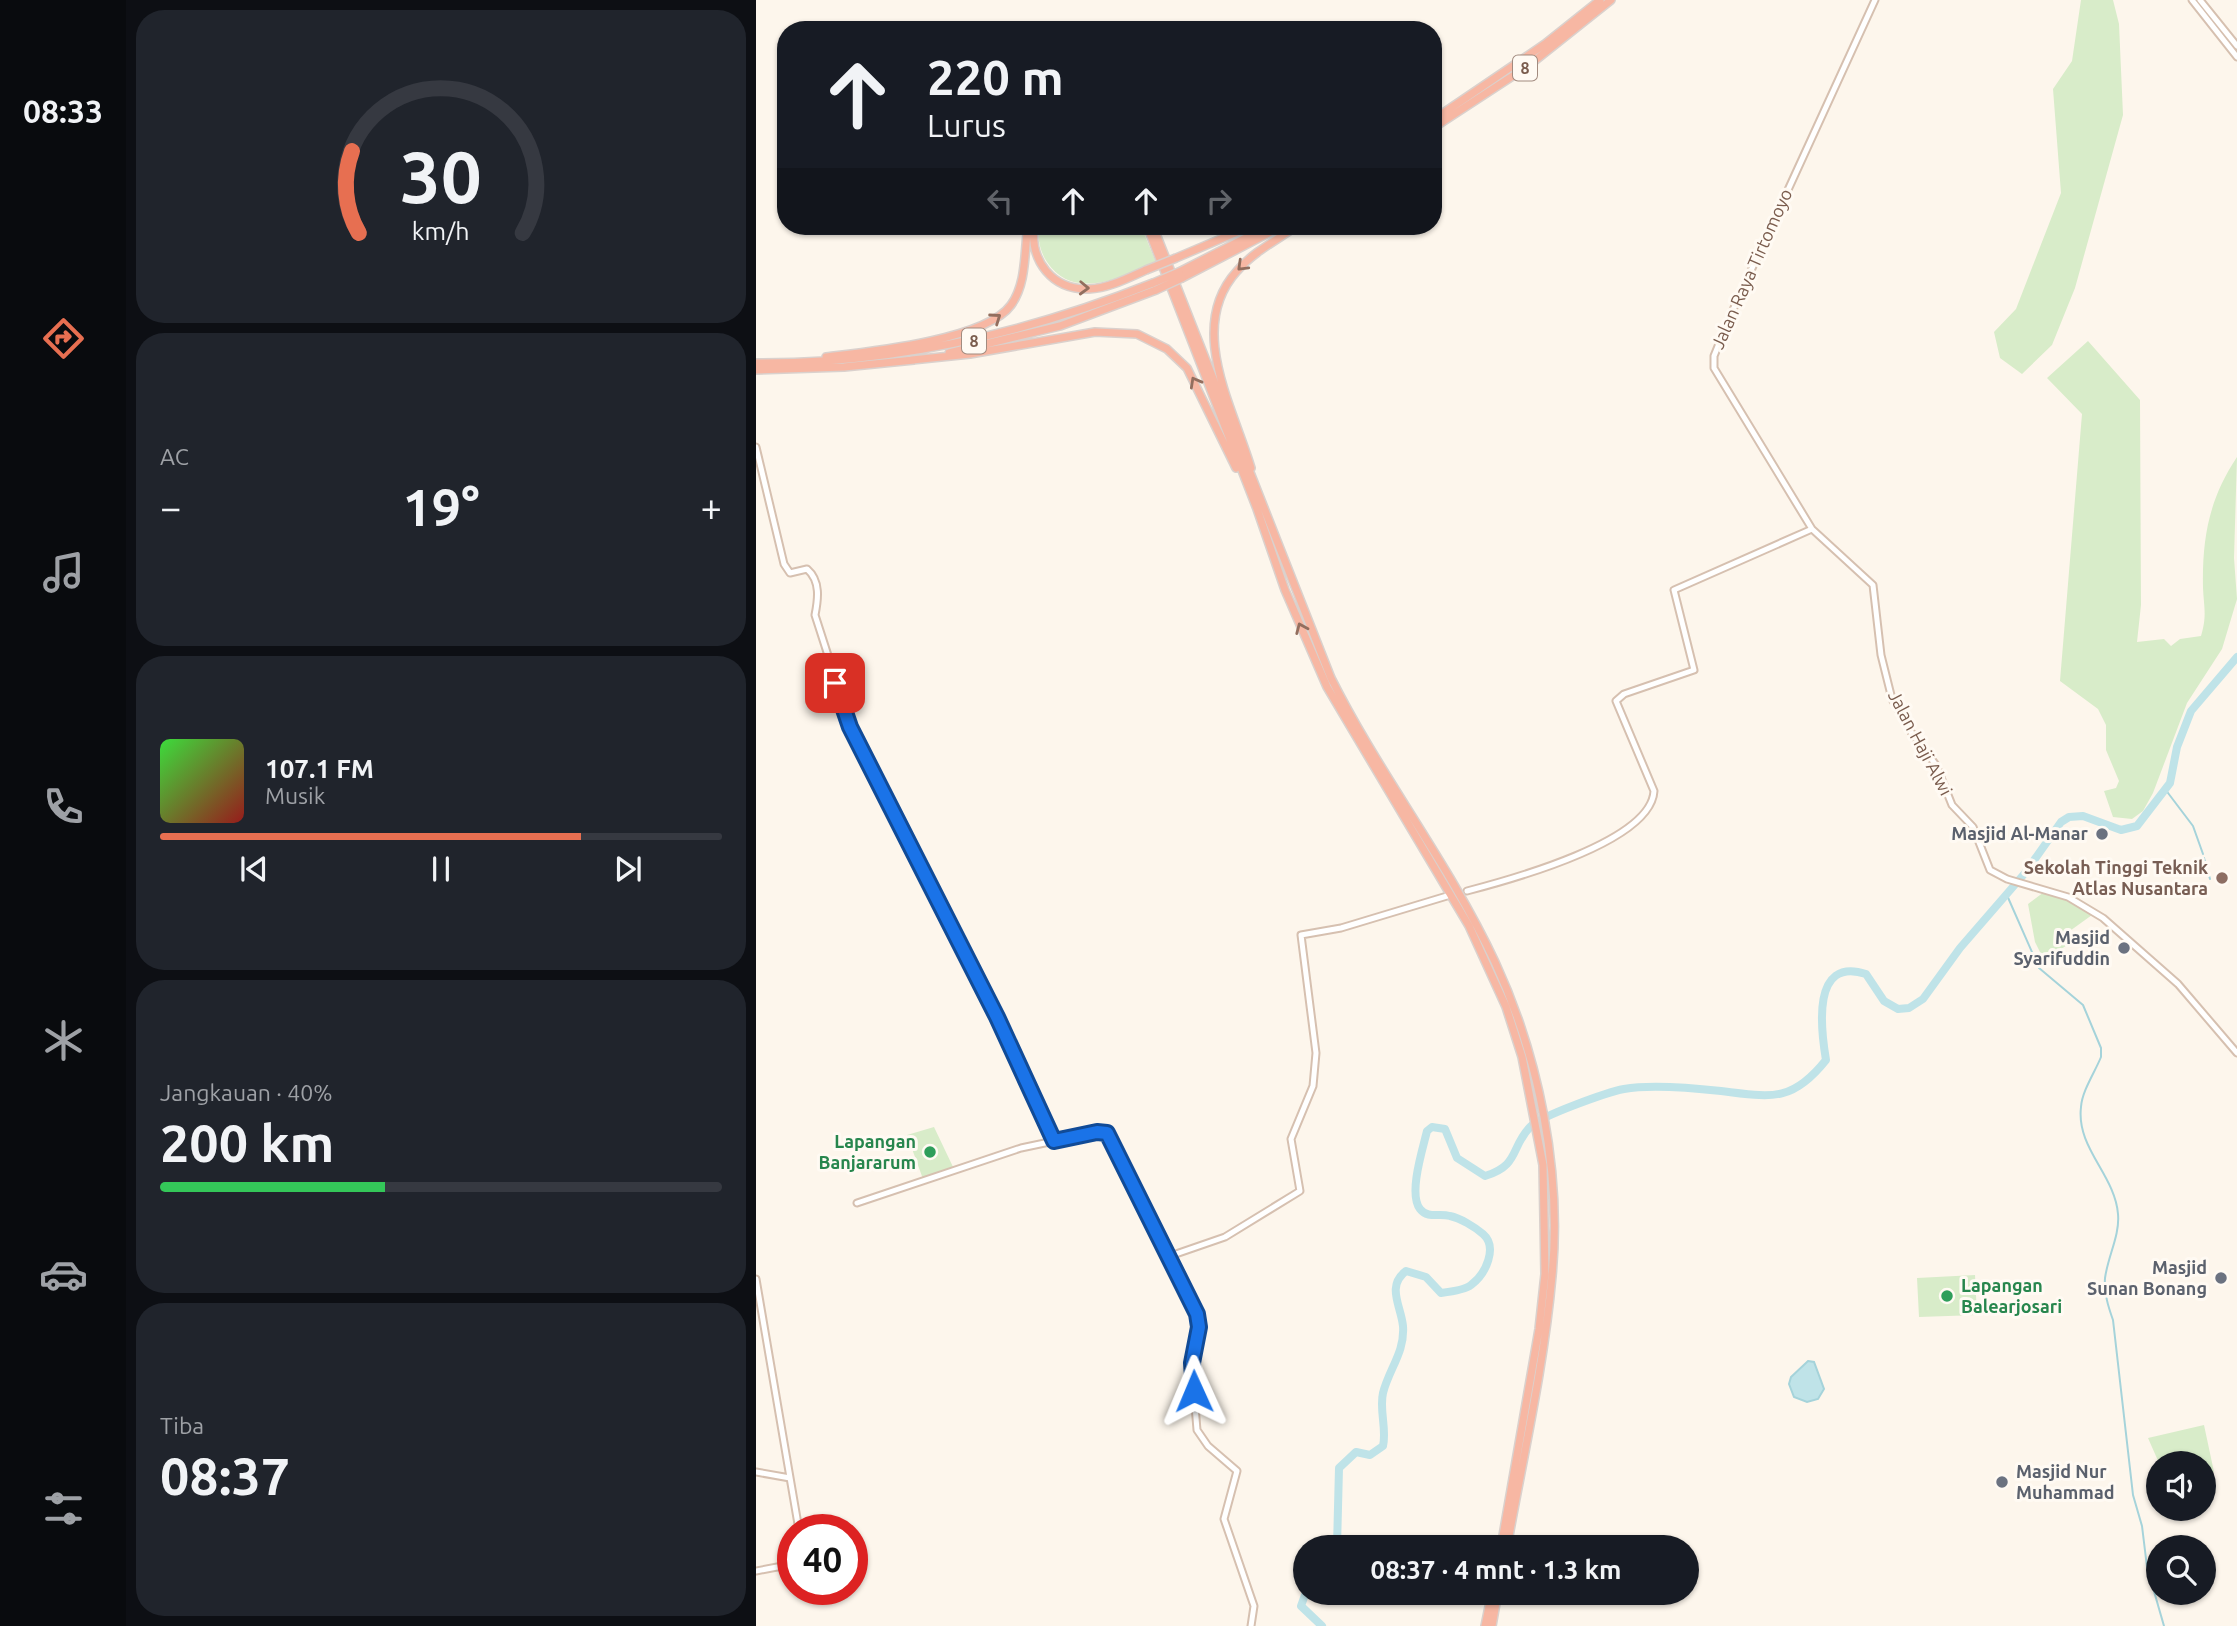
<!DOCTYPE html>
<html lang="id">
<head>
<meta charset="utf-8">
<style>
  :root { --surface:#171b24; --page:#20242c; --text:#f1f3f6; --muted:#9ea1a6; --line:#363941; --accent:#e76f51 }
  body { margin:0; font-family:Ubuntu,sans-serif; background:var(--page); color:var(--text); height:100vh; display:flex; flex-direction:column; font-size:26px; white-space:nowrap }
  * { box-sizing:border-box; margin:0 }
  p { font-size:23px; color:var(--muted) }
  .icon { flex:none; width:38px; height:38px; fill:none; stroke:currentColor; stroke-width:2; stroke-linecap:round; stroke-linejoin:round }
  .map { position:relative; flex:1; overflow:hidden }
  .drawer { display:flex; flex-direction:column; gap:10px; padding:10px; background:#0d0f14; width:630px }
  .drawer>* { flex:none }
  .hud { position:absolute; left:21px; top:21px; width:665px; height:214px; border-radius:28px; box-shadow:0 2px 5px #0004; background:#171b24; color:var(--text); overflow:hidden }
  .tools { position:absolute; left:1390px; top:1451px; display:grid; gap:14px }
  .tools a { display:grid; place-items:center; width:70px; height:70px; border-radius:50%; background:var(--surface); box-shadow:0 2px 5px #0004; font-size:35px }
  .speed { position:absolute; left:21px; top:1514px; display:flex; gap:14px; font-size:35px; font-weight:700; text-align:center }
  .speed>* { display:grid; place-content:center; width:91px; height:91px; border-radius:50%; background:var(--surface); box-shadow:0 2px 5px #0004; line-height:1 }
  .speed .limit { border:10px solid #d22; background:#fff; color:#111 }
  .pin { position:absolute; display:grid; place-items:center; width:60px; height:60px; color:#fff; margin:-30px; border-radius:14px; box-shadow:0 4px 10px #0006 }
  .me { position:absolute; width:77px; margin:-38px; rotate:359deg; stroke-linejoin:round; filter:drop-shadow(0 0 5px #0008) }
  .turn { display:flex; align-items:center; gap:24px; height:147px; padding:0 35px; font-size:32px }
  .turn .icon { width:91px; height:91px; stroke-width:2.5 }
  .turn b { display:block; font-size:49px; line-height:60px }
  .lanes { display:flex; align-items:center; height:66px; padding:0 35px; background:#0003; justify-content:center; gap:35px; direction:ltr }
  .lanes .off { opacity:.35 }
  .big { font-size:52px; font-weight:700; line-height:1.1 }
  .drawer .widget { flex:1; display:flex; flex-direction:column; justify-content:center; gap:10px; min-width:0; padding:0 24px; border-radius:28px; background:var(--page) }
  .drawer .dial { align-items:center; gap:0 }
  .dial svg { height:182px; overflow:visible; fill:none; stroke:var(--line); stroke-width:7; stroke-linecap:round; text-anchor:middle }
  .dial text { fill:var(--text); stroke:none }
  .song { display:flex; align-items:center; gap:21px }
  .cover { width:84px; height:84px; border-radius:10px; background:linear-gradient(135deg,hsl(120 70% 55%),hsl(0 70% 35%)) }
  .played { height:7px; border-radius:4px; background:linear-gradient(90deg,var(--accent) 75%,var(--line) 75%) }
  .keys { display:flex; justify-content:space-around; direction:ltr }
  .heat { display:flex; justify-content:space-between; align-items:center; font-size:38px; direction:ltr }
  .charge { height:10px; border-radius:5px; background:linear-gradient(90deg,#34c759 40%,var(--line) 0) }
  .trip { position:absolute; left:537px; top:1535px; width:406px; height:70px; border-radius:35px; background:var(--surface); box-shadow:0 2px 5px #0004; font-weight:700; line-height:70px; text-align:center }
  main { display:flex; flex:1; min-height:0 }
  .tabs { display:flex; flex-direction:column; width:126px; justify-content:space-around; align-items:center; background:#090b0e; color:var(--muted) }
  .tabs .icon { width:49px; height:49px }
  .tabs .on { color:var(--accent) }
  .tabs b { font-size:32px; color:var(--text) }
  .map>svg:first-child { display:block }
  .green { fill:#d8ecc9 }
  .water { fill:#bfe3e8; stroke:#a5d3da; stroke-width:2 }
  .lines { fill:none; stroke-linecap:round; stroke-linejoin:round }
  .stream { stroke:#a5d3da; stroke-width:2 }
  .river { stroke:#bfe3e8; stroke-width:8 }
  .secondary-casing { stroke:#d6c0b0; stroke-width:9 }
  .highway-casing { stroke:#dad1cd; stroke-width:10 }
  .secondary { stroke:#fff; stroke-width:5 }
  .highway { stroke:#f7b7a3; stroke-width:7 }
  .highway-bridge-casing { stroke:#dad1cd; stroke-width:10; stroke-linecap:butt }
  .highway-bridge { stroke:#f7b7a3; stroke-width:7 }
  .oneway { stroke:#936e5e }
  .route-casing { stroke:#114b97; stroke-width:18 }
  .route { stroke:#1a73e8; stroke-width:12 }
  .worship-dot { fill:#6b7280; stroke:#fffaf3; stroke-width:2.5 }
  .education-dot { fill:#8d6e63; stroke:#fffaf3; stroke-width:2.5 }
  .leisure-dot { fill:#2e9e5b; stroke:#fffaf3; stroke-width:2.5 }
  .labels { text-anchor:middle; stroke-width:6; stroke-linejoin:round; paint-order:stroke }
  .shield { fill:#fffaf3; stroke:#a28b7f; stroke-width:2 }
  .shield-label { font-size:16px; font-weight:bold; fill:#7a5c4d }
  .street-label { font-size:18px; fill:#7a5c4d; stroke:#fffaf3 }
  .worship-label { font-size:18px; font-weight:bold; fill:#5b616d; stroke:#fffaf3; text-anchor:end }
  .education-label { font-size:18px; font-weight:bold; fill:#785e54; stroke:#fffaf3; text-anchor:end }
  .leisure-label { font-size:18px; font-weight:bold; fill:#27864d; stroke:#fffaf3; text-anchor:end }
</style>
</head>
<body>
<main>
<nav class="tabs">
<b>08:33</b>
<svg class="icon on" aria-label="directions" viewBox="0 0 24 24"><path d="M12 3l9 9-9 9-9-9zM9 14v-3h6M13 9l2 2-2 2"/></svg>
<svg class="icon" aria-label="music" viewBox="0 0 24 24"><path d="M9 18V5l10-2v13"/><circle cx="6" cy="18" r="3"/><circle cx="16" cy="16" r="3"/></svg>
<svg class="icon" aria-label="phone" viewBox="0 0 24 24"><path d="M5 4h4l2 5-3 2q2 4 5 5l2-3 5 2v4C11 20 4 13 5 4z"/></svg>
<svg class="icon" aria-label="climate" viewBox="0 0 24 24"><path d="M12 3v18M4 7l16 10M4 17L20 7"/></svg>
<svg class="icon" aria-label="car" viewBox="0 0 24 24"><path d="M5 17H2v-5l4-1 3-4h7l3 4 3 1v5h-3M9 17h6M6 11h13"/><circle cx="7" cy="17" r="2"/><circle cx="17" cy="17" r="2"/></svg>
<svg class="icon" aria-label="filters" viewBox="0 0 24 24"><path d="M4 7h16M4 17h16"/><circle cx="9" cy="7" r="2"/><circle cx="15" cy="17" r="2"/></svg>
</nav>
<section class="drawer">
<div class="widget dial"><svg viewBox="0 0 100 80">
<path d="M14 69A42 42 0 1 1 86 69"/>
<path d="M14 69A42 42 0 0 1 11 33" stroke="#e76f51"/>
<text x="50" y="56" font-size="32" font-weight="700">30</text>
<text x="50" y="72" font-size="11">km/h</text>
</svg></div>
<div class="widget"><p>AC</p>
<div class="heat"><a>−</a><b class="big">19°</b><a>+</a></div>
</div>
<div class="widget">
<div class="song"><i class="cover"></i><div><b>107.1 FM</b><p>Musik</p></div></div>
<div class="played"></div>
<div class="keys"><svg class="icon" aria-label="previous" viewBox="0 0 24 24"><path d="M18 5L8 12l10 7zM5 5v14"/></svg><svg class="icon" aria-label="pause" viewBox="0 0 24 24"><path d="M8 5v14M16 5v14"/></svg><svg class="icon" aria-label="next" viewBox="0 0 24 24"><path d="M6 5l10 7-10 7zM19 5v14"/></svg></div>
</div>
<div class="widget"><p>Jangkauan · 40%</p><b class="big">200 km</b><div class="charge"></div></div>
<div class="widget"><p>Tiba</p><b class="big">08:37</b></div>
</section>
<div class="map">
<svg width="1481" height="1626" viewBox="0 0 1481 1626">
  <rect width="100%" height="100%" fill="#fdf6ec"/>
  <path class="green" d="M1325 0H1357L1363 24 1367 115 1319 288 1296 345 1266 374 1244 358 1238 332 1260 309 1305 193 1297 89 1316 61Z
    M283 226H385L400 262C367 277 317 302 291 262 284 252 281 238 283 226Z
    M1332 341 1384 400 1385 605 1381 642 1408 639 1415 646 1424 639 1445 636C1451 616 1448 608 1447 588 1446 538 1453 499 1481 457L1478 558 1481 599 1466 649 1431 703 1397 793 1387 811 1376 819 1357 817 1348 791 1360 788 1363 781 1350 750V725L1342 709 1304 681 1326 414 1291 378Z
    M1288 892 1308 898 1336 915 1311 933 1316 942 1288 960 1279 942 1272 904Z
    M178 1127 198 1169 167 1179 151 1135Z
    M1219 1275 1221 1315 1163 1317 1161 1278Z
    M1448 1425 1458 1472 1447 1474V1463H1403L1392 1438Z"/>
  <path class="water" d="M1052 1361 1058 1362 1068 1389 1062 1399 1051 1402 1038 1397 1033 1384 1035 1377Z"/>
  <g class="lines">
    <path class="stream" d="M1409 789 1437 826 1447 854
      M1448 858 1454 879
      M1250 893 1283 968 1327 1005 1345 1048V1057C1339 1072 1326 1091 1325 1107 1320 1148 1359 1175 1362 1214 1364 1235 1352 1256 1349 1278 1348 1293 1352 1306 1357 1320L1377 1495 1386 1526 1391 1567 1408 1626"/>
    <path class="river" d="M581 1547 583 1468 600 1452 614 1455 627 1446C631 1429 623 1410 627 1393 633 1369 649 1352 647 1326 645 1306 630 1286 650 1271L670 1277 685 1293C693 1292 709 1290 715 1285 730 1274 742 1247 727 1234 719 1227 704 1218 694 1216 683 1213 672 1219 664 1209 652 1194 667 1148 671 1131L676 1127 689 1129 701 1158 729 1176C764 1165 754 1148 774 1127 784 1116 852 1092 868 1089 895 1084 938 1088 965 1091 1015 1097 1036 1103 1070 1060 1065 1030 1055 956 1110 974L1128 1001 1142 1009 1153 1008 1167 999 1204 948 1269 873 1305 822 1313 817 1327 816 1365 830 1381 826 1414 783 1421 747 1435 711 1481 657
      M550 1592 545 1606 566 1626"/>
    <g class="secondary-casing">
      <path id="secondary" d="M1119 0 976 312 958 356V368L1056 529 1117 585 1125 655 1136 699 1155 732 1180 765 1196 805 1217 827 1234 870 1251 879 1312 897 1347 918 1422 984 1481 1053
        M1436 0 1481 57
        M1444 0 1481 46
        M0 447 28 564 34 573 51 569C65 581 62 600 59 615L95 727 241 1017 298 1141
        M711 891C753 880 895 842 898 791L860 701 868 694 938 670 918 590 1056 529
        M101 1203 265 1148 341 1132 351 1133 441 1314 443 1327 436 1369 441 1430 452 1446 481 1471 468 1519 498 1606 495 1626
        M414 1256 469 1237 544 1191 535 1139 557 1086 560 1053 545 935 585 928 691 896
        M0 1279 43 1530
        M0 1472 34 1478
        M0 1571 37 1564"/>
    </g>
    <g class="highway-casing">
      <path id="highway" d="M677 120 789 44 844 0
        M677 128 772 66 855 0
        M278 226C274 261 296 290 333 289 353 288 372 278 390 270
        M391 226 501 509 529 590 571 687 713 926 750 1007 766 1057 787 1165 789 1274 783 1329 745 1547
        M397 226 575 678C624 776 693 863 739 962 783 1057 806 1172 796 1276 788 1367 767 1457 751 1547
        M420 258 495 226
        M423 272 513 226
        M426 278 526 226
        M193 353 304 326 400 290
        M70 357C113 352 230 340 255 305 271 283 268 251 272 226
        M156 360 214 354 339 332 381 334 411 349 431 368 480 468
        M0 363C138 364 269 334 397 283
        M0 370 88 367 158 360
        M495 468C477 407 430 327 481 271 497 252 521 240 541 226
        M729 1626 736 1592
        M736 1626 742 1592"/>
    </g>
    <use href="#secondary" class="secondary"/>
    <use href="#highway" class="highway"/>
    <g class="highway-bridge-casing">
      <path id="highway-bridge" d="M390 270 420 258
        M397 283 423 272
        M400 290 426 278"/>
    </g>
    <use href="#highway-bridge" class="highway-bridge"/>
  </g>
  <defs><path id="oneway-chevron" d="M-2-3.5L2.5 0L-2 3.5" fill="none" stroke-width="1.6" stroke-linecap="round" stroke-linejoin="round" transform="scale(1.75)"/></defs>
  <g class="oneway">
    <use href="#oneway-chevron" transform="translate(486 266) rotate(136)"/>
    <use href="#oneway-chevron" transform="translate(328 288) rotate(2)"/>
    <use href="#oneway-chevron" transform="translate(240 318) rotate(-35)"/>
    <use href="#oneway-chevron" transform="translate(439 382) rotate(-119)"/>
    <use href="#oneway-chevron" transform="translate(545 628) rotate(-113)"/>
  </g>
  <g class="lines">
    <g class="route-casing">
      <path id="route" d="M79 683 94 727 241 1017 298 1141 341 1132 351 1133 441 1314 443 1327 436 1363 438 1391"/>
    </g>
    <use href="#route" class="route"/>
  </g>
  <g class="worship-dot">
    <circle cx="1346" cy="834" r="7"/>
    <circle cx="1368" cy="948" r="7"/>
    <circle cx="1465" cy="1278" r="7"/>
    <circle cx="1246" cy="1482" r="7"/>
  </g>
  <circle class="education-dot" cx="1466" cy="878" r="7"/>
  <g class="leisure-dot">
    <circle cx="174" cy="1152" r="7"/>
    <circle cx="1191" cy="1296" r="7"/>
  </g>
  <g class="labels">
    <g class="shield">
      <rect x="757" y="55.5" width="24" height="25" rx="5"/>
      <rect x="206" y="328.5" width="24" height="25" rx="5"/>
    </g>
    <g class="shield-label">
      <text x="769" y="74">8</text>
      <text x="218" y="347">8</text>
    </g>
    <g class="street-label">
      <text transform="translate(996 269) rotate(-66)" y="6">Jalan Raya Tirtomoyo</text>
      <text transform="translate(1164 743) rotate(62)" y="6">Jalan Haji Alwi</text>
    </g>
    <g class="worship-label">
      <text x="1332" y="840">Masjid Al-Manar</text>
      <text x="1354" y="944">Masjid<tspan x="1354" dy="21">Syarifuddin</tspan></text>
      <text x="1451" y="1274">Masjid<tspan x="1451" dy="21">Sunan Bonang</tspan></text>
      <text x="1260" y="1478" text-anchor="start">Masjid Nur<tspan x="1260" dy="21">Muhammad</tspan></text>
    </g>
    <g class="education-label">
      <text x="1452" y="874">Sekolah Tinggi Teknik<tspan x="1452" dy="21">Atlas Nusantara</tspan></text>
    </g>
    <g class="leisure-label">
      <text x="160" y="1148">Lapangan<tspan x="160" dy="21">Banjararum</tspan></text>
      <text x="1205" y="1292" text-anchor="start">Lapangan<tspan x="1205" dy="21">Balearjosari</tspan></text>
    </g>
  </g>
</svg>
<div class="tools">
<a><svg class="icon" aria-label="sound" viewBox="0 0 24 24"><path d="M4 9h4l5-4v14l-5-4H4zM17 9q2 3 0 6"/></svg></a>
<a><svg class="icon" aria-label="search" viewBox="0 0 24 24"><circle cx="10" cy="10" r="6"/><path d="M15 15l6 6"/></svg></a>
</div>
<div class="speed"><div class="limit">40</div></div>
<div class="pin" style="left:79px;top:683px;background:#d93025"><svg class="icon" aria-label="arrive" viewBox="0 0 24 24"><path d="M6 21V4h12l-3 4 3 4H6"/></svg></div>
<svg class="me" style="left:438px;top:1391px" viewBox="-20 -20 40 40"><path d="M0-17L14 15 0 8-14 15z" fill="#1a73e8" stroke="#fff" stroke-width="4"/></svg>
<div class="trip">08:37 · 4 mnt · 1.3 km</div>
<div class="hud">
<div class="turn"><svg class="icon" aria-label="ahead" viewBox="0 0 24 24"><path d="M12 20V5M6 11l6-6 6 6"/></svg><div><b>220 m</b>Lurus</div></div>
<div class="lanes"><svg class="icon off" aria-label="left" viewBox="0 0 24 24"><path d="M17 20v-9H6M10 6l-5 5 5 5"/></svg><svg class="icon" aria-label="ahead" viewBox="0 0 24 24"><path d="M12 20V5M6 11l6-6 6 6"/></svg><svg class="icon" aria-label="ahead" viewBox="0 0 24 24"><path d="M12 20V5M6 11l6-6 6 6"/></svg><svg class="icon off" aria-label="right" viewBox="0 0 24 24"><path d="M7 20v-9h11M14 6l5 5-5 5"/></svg></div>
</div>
</div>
</main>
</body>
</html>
